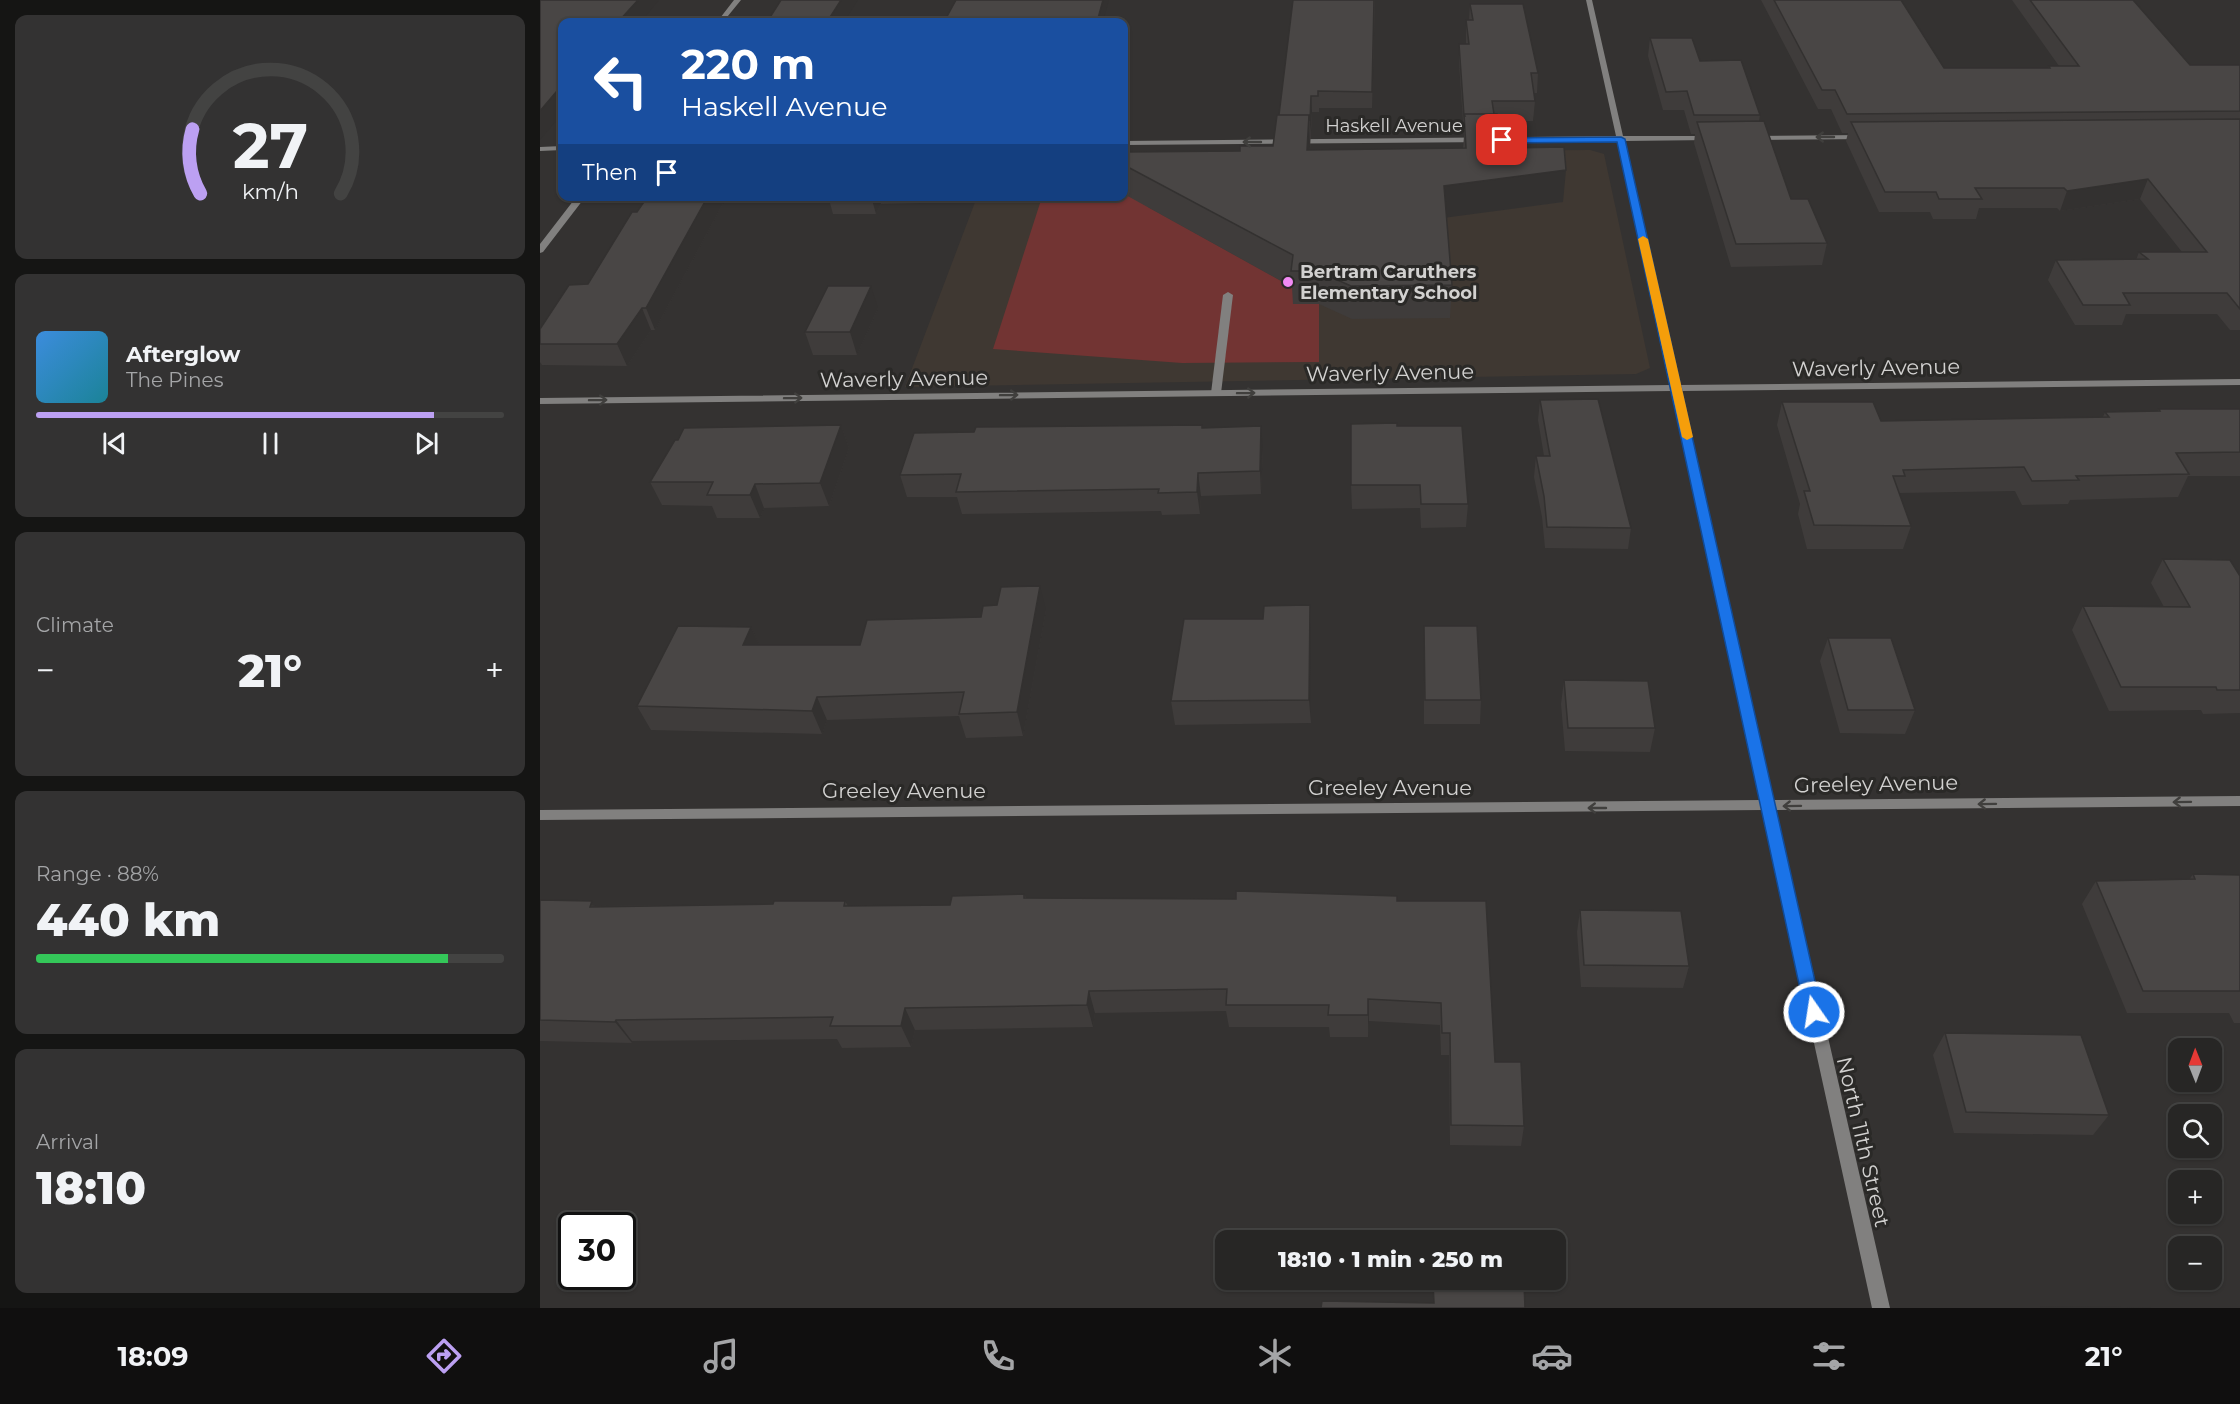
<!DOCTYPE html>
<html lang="en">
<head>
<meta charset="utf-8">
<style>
  :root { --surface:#272625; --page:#333232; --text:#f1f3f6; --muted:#a4a5a7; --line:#434342; --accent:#bca0f2 }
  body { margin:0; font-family:Montserrat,sans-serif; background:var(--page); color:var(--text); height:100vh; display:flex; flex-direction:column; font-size:22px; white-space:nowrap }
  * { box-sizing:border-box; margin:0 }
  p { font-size:20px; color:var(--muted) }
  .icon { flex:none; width:33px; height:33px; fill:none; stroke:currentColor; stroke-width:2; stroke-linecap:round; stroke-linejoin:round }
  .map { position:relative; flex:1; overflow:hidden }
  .details { display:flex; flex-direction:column; gap:15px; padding:15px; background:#151514; width:540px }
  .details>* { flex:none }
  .banner { position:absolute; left:18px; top:18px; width:570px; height:183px; border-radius:12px; box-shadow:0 2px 4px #0004,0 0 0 2px var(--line); background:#1a4fa0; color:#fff; overflow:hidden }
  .needle { width:39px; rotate:359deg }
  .fabs { position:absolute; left:1628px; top:1038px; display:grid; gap:12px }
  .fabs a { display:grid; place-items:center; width:54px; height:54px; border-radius:12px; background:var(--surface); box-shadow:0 2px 4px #0004,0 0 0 2px var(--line); font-size:30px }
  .speed { position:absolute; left:18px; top:1212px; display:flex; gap:12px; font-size:30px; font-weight:700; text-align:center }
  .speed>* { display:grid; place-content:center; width:78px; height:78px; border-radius:50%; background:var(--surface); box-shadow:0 2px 4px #0004,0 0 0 2px var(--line); line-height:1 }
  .speed .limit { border:3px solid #111; border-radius:9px; background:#fff; color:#111 }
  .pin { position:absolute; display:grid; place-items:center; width:51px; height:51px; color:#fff; margin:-26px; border-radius:12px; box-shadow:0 3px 9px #0006 }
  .me { position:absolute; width:66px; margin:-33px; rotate:347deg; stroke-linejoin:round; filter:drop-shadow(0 0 4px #0008) }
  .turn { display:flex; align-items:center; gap:21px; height:126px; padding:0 24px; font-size:27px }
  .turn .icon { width:78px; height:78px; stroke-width:2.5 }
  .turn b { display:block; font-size:42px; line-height:51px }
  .then { display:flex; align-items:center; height:57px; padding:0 24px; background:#0003; gap:12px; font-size:22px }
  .big { font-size:45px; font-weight:800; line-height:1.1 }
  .details .card { flex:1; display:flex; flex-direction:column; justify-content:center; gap:9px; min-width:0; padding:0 21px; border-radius:12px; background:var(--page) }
  .details .dial { align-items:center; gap:0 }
  .dial svg { height:156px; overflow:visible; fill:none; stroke:var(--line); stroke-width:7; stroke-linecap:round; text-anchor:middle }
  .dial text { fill:var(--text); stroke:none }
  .song { display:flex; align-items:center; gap:18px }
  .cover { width:72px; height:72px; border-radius:9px; background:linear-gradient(135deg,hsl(210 70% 55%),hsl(190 70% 35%)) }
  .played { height:6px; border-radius:3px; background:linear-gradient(90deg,var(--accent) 85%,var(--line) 85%) }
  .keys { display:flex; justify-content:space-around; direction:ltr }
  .heat { display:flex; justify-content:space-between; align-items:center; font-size:33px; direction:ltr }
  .charge { height:9px; border-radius:4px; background:linear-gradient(90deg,#34c759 88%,var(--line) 0) }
  .trip { position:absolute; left:675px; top:1230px; width:351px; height:60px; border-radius:12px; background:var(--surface); box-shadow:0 2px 4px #0004,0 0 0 2px var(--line); font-weight:800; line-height:60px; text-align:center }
  .tabs { display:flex; height:96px; justify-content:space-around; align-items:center; background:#100f0f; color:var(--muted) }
  .tabs .icon { width:42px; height:42px }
  .tabs .active { color:var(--accent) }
  .tabs b { font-size:27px; color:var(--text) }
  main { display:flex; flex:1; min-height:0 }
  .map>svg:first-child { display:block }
  .built { fill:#3f3832 }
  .green { fill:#723433 }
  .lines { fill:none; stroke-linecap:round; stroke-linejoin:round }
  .service { fill:#81807f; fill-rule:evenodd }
  .minor { fill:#81807f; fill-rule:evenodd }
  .wall { fill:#3f3c3b }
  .shaded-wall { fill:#333130 }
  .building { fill:#494645; stroke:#333130; stroke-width:1.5 }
  .oneway { stroke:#403f3d }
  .route { fill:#1a73e8; stroke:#114b97; stroke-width:1.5 }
  .slow { fill:#f59e0b }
  .poi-dot { fill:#f28af3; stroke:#2a2927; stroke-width:2 }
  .labels { text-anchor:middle; stroke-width:6; stroke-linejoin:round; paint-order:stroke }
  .far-street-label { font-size:18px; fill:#d2d1d0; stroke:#2a2927 }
  .far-poi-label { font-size:18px; font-weight:bold; fill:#d2d1d0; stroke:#2a2927; text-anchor:start }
  .street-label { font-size:21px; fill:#d2d1d0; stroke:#2a2927 }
</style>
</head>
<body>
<main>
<section class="details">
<div class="card dial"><svg viewBox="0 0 100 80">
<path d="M14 69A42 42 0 1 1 86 69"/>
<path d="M14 69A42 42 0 0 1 10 36" stroke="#bca0f2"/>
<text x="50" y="56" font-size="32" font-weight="700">27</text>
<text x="50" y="72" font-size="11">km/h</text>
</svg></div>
<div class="card">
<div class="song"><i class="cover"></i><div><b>Afterglow</b><p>The Pines</p></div></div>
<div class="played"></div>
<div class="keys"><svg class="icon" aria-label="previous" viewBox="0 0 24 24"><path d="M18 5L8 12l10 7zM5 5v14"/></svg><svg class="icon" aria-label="pause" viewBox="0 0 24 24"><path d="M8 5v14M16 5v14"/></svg><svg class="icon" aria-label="next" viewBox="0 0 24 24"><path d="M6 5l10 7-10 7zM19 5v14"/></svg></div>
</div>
<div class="card"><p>Climate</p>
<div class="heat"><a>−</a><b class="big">21°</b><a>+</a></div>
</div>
<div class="card"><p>Range · 88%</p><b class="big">440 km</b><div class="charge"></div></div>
<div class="card"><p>Arrival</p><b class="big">18:10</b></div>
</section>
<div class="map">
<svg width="1700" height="1308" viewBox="0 0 1700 1308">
  <rect width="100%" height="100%" fill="#343231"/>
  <path class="built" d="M1050 150 1064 154 1110 368 1096 374 365 387 437 197 584 196V153Z"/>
  <path class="green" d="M584 162 608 207 754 288 779 304V362L642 363 453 349 502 197 584 196Z"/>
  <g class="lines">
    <path class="service" d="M688 292 693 295 681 393 676 396 671 393 683 295Z"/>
    <path class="minor" d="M194 0H201L183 22H177Z
      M1046 0H1052L1083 136H1171L1175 138 1171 140 1084 141 1140 385 1700 379V385L1141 391 1234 800 1700 796V806L1236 810 1350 1308H1332L1223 810 0 820V810L1221 800 1131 391 0 404V398L1130 385 1077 141 584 145V141L1076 136Z
      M1324 135 1328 137 1327 139 1215 140 1211 138 1215 136Z
      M22 146V150L0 151V147Z
      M37 196H46L3 252 0 253V244Z"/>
  </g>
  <path class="wall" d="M753 0H835L832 108H779V112H772L770 150 923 148 924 136 919 63V44H926V20H929L930 4 998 73 997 93H993L995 101 993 121H958L962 148 1023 202 906 217 912 285 910 318 812 319 779 304H753L752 287 584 194V152L700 151 733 146 739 115Z
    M1221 0H1361L1404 68H1508L1509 66H1519L1472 0H1593L1650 65H1700V330H1690L1677 314H1586L1582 325H1535L1508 280 1516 260H1596L1599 252H1642L1600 199 1520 211 1517 208H1439L1436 219H1393L1390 212H1339L1306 141 1308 133H1302L1291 109H1278Z
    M1110 38 1160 61 1220 115 1219 121 1251 199 1287 243 1282 265 1191 267 1154 143 1155 134H1151L1144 110H1123L1108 56Z
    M108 196H187L115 330H111L87 366 2 365 0 362V329L48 284Z
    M288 196H422L420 202 341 204 336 214H293Z
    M338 308 317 355H273L265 332Z
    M1000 400 1091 528 1088 549 1005 548 1002 517 994 477 996 456H1004L998 420Z
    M1242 402 1341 421 1563 417 1565 412 1618 411 1619 409H1700V476H1648L1638 497 1530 500 1528 504 1482 505 1475 491 1359 493 1371 526 1363 549H1267L1258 514 1260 504 1237 425Z
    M301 425 309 448 289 506 224 508 220 518H177L172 506 122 505 110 482Z
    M662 425 663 428 723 448 721 494 661 496 660 514 622 515 621 511 422 514 417 497H367L360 475 434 432Z
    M857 426 928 504 926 527 881 528 880 508 812 509 811 485Z
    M1623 559 1700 576V713L1663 714 1661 710 1569 711 1532 630 1543 606 1624 607 1611 583Z
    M770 605 771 629V723L635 725 631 701 723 619Z
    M506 610 483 736 426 738 419 716 287 720 282 734 111 730 97 706 211 627 219 645H320L441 617Z
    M884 626 941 700 940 724H884Z
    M1288 638 1375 710 1365 734 1300 733 1280 661Z
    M1024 680 1115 728 1110 752 1025 751 1021 704Z
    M1653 874 1700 875V1023H1694L1689 1013H1587L1542 904 1556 881 1649 880Z
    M484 894 486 898 857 901 955 1062 984 1126 981 1146 910 1145 909 1055H901L900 1025 829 1021 828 1037H790L789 1027H689L686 1011 555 1013 553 1027 375 1030 371 1047 302 1048 297 1039 92 1041V1043L0 1041V900L56 906 233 904 305 901 308 906 410 905Z
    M1040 910 1149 966 1143 988 1041 987 1037 932Z
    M1405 1033 1569 1115 1553 1135 1414 1133 1393 1055Z"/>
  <path class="shaded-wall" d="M98 0H119L101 22H78Z
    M301 0H318L304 22H287Z
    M563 0H569L563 22H557Z
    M22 85V114L0 140V111Z
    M771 96 772 112 770 137V121Z
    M769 115 770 146 768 181 767 150Z
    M1026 170 1023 202 903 218 904 186Z
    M1608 179 1600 199 1520 211 1527 191Z
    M168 196H187L115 330 106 308Z
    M331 196H339L341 204 336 214Z
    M331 286 338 308 317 355 310 332Z
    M102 308 111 330 87 366 77 344Z
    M301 425 309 448 289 506 280 483Z
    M721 426 723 448 721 494 720 471Z
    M658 473 661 496 660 514 657 492Z
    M215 484 224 508 220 518 210 495Z
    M500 586 506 610 483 736 477 712Z
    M770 605 771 629V723L769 700Z
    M211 627 222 651 203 645Z
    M277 697 287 720 282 734 272 711Z
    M549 991 555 1013 553 1027 547 1005Z
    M828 999 829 1021 828 1037Z
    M365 1008 375 1030 371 1047 361 1026Z
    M76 1020 92 1041V1043L75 1022Z"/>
  <path class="building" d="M0 0H98L78 22H22V85L0 111Z
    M241 0H301L287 22H227Z
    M416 0H563L557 22H404Z
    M753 0H834L832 92 778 91V96H771L770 121 769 115H739Z
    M1234 0H1361L1404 68H1510L1509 66H1539L1490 0H1593L1650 65H1700V111L1307 114 1295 90H1282Z
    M930 4H983L998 73H991L995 101H952L954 114H924L925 116H924L919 44H929L926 20H933Z
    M1110 38H1152L1160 61 1201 60 1220 115H1154L1147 91 1126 92Z
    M924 114H957L962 148 1024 147 1026 170 904 186 912 285 811 286 777 271H751L753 255 584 165V152L700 151V146H733L737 115H769L767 150 926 148Z
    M1700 119V309L1687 293H1583L1590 305H1543L1516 260 1608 259 1599 252H1667L1608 179 1527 191 1524 188H1435L1442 199H1399L1396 192H1345L1311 122Z
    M1224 121 1251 199H1268L1287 243 1196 244 1157 122Z
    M108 196H168L106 308H102L77 344H0V329L29 285 48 284 92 212H97Z
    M288 196H331L288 197Z
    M288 286H331L310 332H265Z
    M1058 399 1091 528 1007 527 1004 496 996 456H1010L1000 400Z
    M1242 402H1333L1341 421 1569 417 1565 412 1620 411 1619 409H1700V452L1636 453 1649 474 1536 476 1539 480 1492 481 1484 467 1363 470 1365 476H1353L1371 526 1274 525 1264 491H1270Z
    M857 423V426H922L928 504H881L880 485H811V424Z
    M301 425 280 483 215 484 210 495H167L173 482H110L135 440H138L144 428Z
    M662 425V428L721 426 720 471 658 473 657 492 618 493 619 489 416 492 421 474 360 475 374 433 434 432 436 427Z
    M1623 559 1690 560 1700 576V690H1677L1676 687H1581L1543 606 1650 607Z
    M500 586 477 712 419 714 424 692 277 697 272 711 97 706 138 626 211 627 203 645H320L327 620 441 617 443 606 457 605 461 587Z
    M770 605 769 700 631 701 644 619H723L724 606Z
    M884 626H937L941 700H885Z
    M1288 638H1351L1375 710H1308Z
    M1024 680 1108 681 1115 728H1028Z
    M1653 874 1700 875V991H1603L1556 881 1655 879Z
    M696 891 857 896V901H946L955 1062H981L984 1126 911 1125 910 1033H902L901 1003 828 999V1015H788L789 1005H686L687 989 549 991 547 1005 365 1008 361 1026H290L293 1017 76 1020 75 1022 0 1020V900L52 901 50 907 233 904 234 901H305L304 906 410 905 412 896 484 894V898L696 899Z
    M1040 910 1141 911 1149 966 1044 965Z
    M1405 1033 1541 1035 1569 1115 1426 1112Z
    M893 1283H984L985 1308H781L782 1301 894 1303Z
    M1501 1307 1611 1308H1501Z"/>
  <defs><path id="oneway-shaft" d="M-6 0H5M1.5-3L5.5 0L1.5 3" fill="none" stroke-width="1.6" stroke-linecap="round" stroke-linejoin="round" transform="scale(1.5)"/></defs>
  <g class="oneway">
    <use href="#oneway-shaft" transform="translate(1285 137) rotate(180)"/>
    <use href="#oneway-shaft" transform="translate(712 142) rotate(180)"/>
    <use href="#oneway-shaft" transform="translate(706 393) rotate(-1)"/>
    <use href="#oneway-shaft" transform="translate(469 395) rotate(-1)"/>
    <use href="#oneway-shaft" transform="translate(253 398) rotate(-1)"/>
    <use href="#oneway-shaft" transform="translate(58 400) rotate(-1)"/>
    <use href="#oneway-shaft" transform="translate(1642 802) rotate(179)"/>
    <use href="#oneway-shaft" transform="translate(1447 804) rotate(179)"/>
    <use href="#oneway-shaft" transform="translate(1252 806) rotate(179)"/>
    <use href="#oneway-shaft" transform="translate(1057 808) rotate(180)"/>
  </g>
  <path class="route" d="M1081 137 1085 139 1282 1012 1280 1017 1274 1019 1268 1017 1265 1012 1077 142 962 143 958 140 962 138Z"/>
  <path class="slow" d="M1103 236 1108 239 1153 437 1147 440 1142 437 1098 239Z"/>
  <circle class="poi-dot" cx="748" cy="282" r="6"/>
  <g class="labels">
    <g class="far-street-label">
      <text x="854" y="132">Haskell Avenue</text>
    </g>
    <g class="far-poi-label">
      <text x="760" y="278">Bertram Caruthers<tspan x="760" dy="21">Elementary School</tspan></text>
    </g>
    <g class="street-label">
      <text transform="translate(1336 368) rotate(-1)" y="7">Waverly Avenue</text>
      <text transform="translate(850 373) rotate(-1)" y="7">Waverly Avenue</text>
      <text transform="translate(364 379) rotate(-1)" y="7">Waverly Avenue</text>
      <text transform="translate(1336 784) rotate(-1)" y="7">Greeley Avenue</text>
      <text x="850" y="795">Greeley Avenue</text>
      <text x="364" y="798">Greeley Avenue</text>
      <text transform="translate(1323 1142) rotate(77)" y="7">North 11th Street</text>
    </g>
  </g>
</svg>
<div class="fabs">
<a><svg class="needle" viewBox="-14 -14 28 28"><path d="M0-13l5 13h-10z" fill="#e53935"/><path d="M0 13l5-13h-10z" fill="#a4a5a7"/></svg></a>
<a><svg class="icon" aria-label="search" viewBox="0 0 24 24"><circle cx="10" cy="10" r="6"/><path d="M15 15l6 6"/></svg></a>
<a>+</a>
<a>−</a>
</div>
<div class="speed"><div class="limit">30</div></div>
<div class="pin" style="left:962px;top:140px;background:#d93025"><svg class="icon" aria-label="arrive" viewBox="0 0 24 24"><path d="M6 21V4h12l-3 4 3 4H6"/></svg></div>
<svg class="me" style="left:1274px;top:1012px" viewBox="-20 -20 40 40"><circle r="17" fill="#1a73e8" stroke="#fff" stroke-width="3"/><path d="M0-11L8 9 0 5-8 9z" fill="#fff"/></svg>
<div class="trip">18:10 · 1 min · 250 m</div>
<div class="banner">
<div class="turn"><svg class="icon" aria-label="left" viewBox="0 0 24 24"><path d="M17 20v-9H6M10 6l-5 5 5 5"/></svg><div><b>220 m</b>Haskell Avenue</div></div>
<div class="then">Then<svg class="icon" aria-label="arrive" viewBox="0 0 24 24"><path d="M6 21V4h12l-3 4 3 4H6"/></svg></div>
</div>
</div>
</main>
<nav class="tabs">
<b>18:09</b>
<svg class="icon active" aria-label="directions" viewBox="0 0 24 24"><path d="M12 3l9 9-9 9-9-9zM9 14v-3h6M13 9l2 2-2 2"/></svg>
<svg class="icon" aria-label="music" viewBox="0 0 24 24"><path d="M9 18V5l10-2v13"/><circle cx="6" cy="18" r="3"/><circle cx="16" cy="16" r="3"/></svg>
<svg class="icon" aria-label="phone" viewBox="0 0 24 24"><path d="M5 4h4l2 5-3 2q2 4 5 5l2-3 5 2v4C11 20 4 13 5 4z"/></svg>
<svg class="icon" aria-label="climate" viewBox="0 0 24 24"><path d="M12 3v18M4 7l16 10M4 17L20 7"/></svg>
<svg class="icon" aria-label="car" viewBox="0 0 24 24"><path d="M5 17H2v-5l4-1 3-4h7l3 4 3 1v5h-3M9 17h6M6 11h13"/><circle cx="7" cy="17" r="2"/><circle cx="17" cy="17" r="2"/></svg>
<svg class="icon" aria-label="filters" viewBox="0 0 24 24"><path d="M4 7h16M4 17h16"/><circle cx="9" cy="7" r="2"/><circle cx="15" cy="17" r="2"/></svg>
<b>21°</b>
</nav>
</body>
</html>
